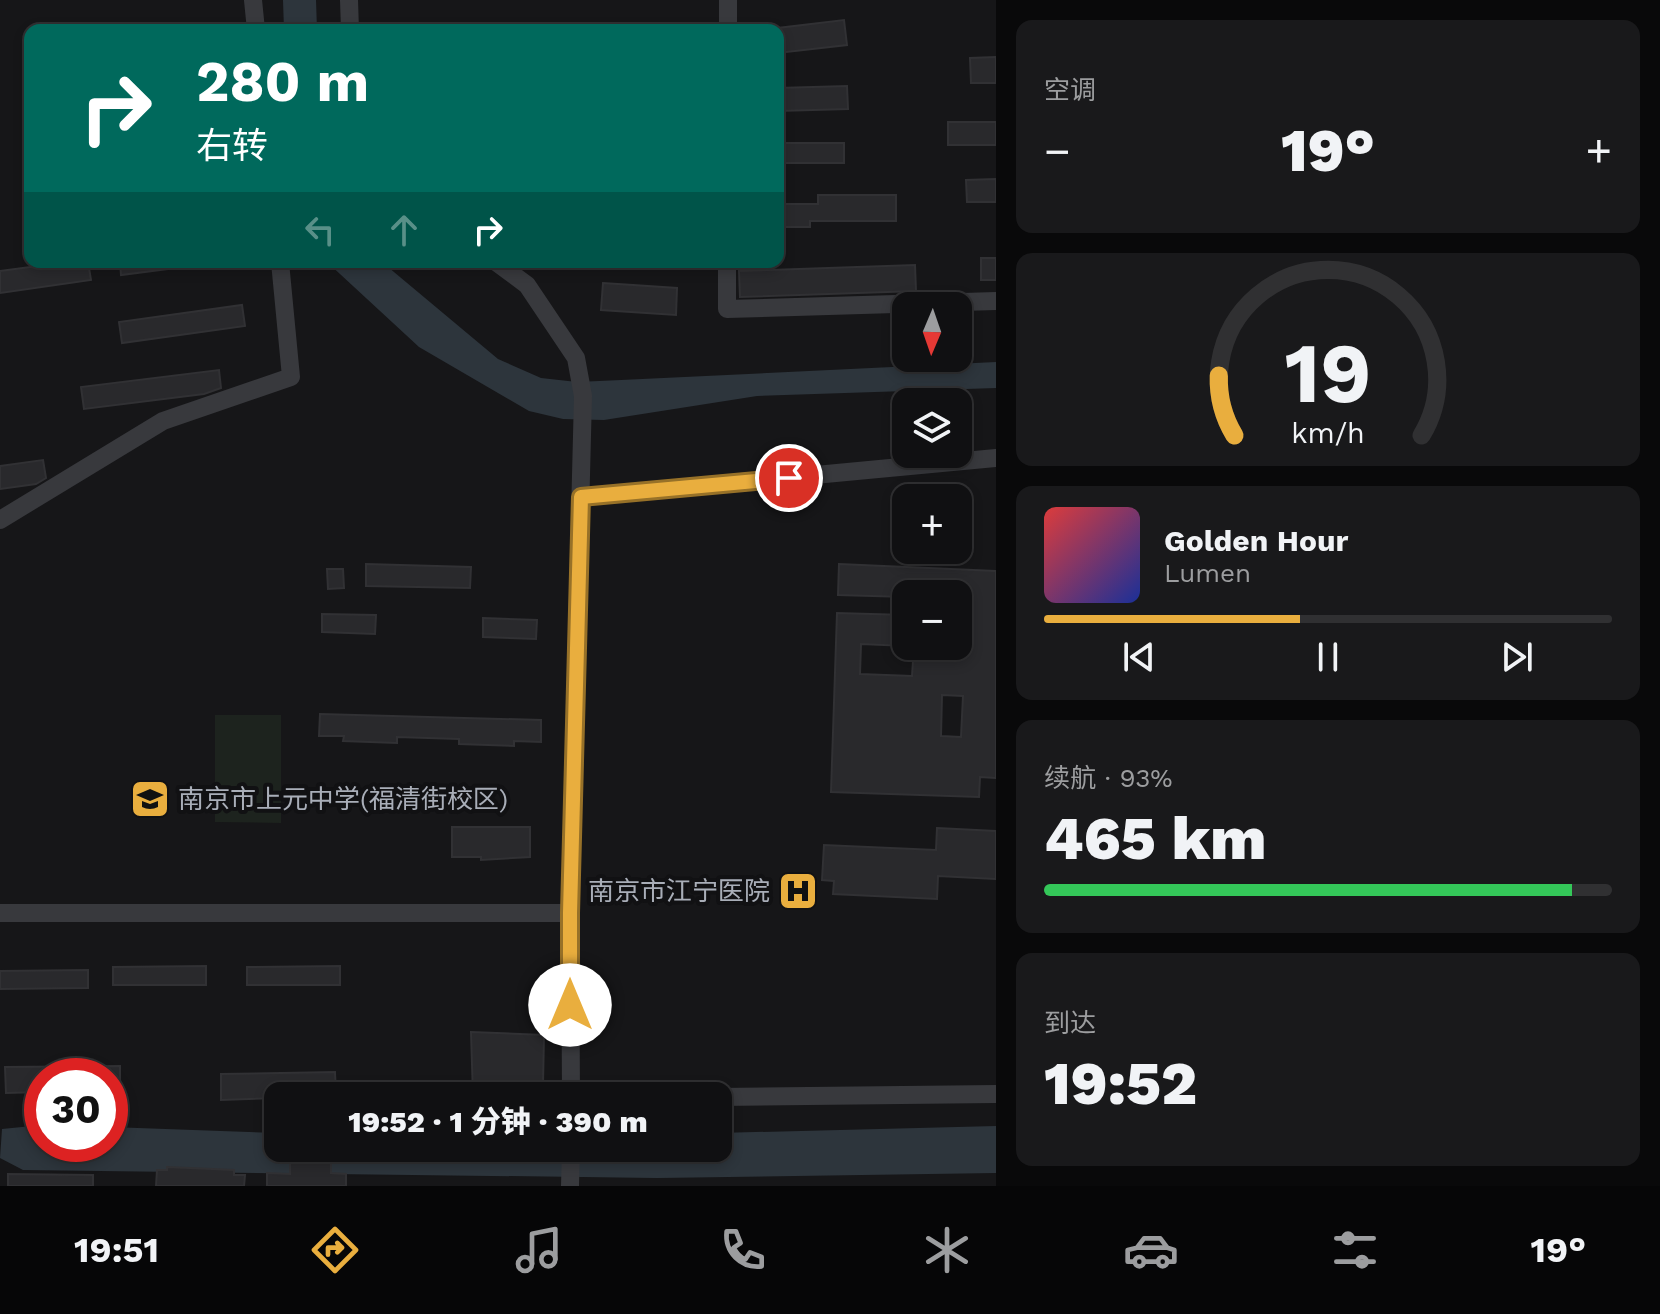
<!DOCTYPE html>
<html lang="zh">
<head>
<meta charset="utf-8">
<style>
  :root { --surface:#101012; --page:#19191b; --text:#f1f3f6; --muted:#9c9d9f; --line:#303032; --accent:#e9ae3e }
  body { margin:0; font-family:"Work Sans","Noto Sans SC",sans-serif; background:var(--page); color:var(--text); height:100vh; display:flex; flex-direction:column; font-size:30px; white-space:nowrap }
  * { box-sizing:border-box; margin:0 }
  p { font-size:26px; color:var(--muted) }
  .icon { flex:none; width:44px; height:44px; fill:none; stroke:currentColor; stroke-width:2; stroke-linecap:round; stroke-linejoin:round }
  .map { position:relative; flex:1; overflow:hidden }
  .details { display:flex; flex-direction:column; gap:20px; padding:20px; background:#09090a; width:664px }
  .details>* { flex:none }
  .banner { position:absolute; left:24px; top:24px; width:760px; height:244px; border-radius:16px; box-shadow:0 4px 12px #0003,0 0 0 2px var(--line); background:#00695c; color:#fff; overflow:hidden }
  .needle { width:52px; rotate:182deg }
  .fabs { position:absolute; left:892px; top:292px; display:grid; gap:16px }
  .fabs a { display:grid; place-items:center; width:80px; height:80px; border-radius:16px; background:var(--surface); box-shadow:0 4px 12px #0003,0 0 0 2px var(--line); font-size:40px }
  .speed { position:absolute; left:24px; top:1058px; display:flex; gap:16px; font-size:40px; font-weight:700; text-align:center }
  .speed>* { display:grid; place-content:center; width:104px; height:104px; border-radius:50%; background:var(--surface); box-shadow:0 4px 12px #0003,0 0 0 2px var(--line); line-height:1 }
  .speed .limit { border:12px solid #d22; background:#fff; color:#111 }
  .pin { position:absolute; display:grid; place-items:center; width:68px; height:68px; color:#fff; margin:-34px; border:4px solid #fff; border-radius:50%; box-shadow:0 2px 8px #0007 }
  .me { position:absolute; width:88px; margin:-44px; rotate:0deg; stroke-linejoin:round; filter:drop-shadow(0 0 6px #0008) }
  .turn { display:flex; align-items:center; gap:28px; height:168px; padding:0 40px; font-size:36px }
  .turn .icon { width:104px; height:104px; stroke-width:2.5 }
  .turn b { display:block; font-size:56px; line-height:68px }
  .lanes { display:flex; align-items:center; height:76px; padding:0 40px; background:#0003; justify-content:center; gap:40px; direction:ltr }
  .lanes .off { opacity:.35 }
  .big { font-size:60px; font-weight:800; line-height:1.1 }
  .details .tile { flex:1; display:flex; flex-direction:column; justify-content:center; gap:12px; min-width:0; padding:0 28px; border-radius:16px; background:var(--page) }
  .details .dial { align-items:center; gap:0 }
  .dial svg { height:208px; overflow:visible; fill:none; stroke:var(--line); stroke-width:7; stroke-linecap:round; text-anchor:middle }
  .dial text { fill:var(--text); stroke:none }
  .song { display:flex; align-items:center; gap:24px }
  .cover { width:96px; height:96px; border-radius:12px; background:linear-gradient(135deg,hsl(0 70% 55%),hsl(230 70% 35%)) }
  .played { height:8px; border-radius:4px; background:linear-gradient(90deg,var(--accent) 45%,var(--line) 45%) }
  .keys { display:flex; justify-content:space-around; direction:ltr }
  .heat { display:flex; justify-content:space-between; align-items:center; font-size:44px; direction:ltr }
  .charge { height:12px; border-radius:6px; background:linear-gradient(90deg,#34c759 93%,var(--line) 0) }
  .trip { position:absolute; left:264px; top:1082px; width:468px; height:80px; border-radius:16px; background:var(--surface); box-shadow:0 4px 12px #0003,0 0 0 2px var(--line); font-weight:800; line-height:80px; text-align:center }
  .tabs { display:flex; height:128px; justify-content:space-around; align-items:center; background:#060607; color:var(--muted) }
  .tabs .icon { width:56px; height:56px }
  .tabs .selected { color:var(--accent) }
  .tabs b { font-size:36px; color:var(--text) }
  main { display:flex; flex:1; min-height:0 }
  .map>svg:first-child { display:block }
  .green { fill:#1d231e }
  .water { fill:#2d353c }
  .building { fill:#29292c; stroke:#313134; stroke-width:2; fill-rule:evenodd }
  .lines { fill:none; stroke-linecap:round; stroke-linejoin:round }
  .minor { stroke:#38393d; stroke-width:18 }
  .route-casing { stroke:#977128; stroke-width:20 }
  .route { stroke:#e9ae3e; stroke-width:14 }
  .labels { text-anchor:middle; stroke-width:8; stroke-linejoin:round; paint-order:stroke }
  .poi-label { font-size:26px; fill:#a9aeb8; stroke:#111113; text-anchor:start }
</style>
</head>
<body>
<main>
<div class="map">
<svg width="996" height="1186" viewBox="0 0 996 1186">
  <rect width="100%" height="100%" fill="#161618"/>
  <path class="green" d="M215 715H281V823L215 822Z"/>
  <path class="water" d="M283 0H316L317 30H284Z
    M327 262H382L498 359 541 378 577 382 621 380 996 362V388L757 396 604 420 563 419 529 411 419 347Z
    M42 1125V1144H110V1127L278 1133V1148H718V1133L996 1126V1173L657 1178 23 1170 0 1158 2 1129Z"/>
  <path class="building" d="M844 20 847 45 778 53V28Z
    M996 57V83H971L970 58Z
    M847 86 848 109 778 111V88Z
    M948 122H996V145H948Z
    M778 143H844V163H778Z
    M996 179V202H967L966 180Z
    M818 195H896V221H810V227H778V204H818Z
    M981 258H996V280H981Z
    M68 262H88L91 280 0 293V271Z
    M120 262H175V268L121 275Z
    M915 265 916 291 740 297 739 271Z
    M603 283 677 288 676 315 601 310Z
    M242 305 245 326 122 343 119 322Z
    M219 370 221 388 204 394 84 409 81 387Z
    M43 460 46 478 36 484 0 489V466Z
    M366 564 471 567 470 588 366 586Z
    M839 564 996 571V778L980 777 979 797 831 792 837 613 906 615V646L861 644 860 674 912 676 914 646H944V656L965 657 966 618H960L958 594H906V597L838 595ZM942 695 963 696 961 737 941 736Z
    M327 569H343L344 588 328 589Z
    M322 614 376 615 375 634 322 632Z
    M483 618 537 620 536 639 483 637Z
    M320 714 541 720V742L514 741V746L459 744V739L397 737V743L343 741 344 736H319Z
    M452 827H530V857L481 860V857H452Z
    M937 828 996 831V879L938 876 937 899 833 894 834 881 822 880 824 845 936 850Z
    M206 966V985H113V967Z
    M340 966V985H247V967Z
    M88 970V988L0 989V971Z
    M471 1032 544 1035 543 1084H548L547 1096H473Z
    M120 1066V1092H110V1076H42V1092L6 1093 5 1067Z
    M335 1072 336 1096 221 1100V1074Z
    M290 1156H323L322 1163H331V1173L346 1174V1186H267V1173L290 1174Z
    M167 1167 234 1170V1175H245L244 1186H156L157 1170H167Z
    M8 1174 93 1175V1186H8Z"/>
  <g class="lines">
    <path class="minor" d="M253 0 256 30
      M349 0 350 30
      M728 30V0
      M496 262 527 285 576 358 583 396 570 913 571 1096
      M727 262V309L996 301
      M581 497 996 458
      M0 520 163 421 291 377 280 262
      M0 913H570
      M718 1097 996 1094
      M570 1186 571 1148"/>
  </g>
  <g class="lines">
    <g class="route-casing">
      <path id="route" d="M570 1005V913L581 497 789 478"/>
    </g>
    <use href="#route" class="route"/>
  </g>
  <defs>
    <g id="school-square" transform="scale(2)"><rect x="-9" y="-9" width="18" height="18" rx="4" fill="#e9ae3e" stroke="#111113"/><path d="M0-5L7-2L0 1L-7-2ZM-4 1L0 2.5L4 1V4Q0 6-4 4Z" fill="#111"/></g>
    <g id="hospital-square" transform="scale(2)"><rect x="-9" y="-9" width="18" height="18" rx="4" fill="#e9ae3e" stroke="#111113"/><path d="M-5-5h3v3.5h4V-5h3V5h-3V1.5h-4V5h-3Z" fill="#111"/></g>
  </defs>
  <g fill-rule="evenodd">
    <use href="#school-square" x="150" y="799"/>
    <use href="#hospital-square" x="798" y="891"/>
  </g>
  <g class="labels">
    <g class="poi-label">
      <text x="178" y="808">南京市上元中学(福清街校区)</text>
      <text x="770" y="900" text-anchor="end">南京市江宁医院</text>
    </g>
  </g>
</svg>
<div class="fabs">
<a><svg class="needle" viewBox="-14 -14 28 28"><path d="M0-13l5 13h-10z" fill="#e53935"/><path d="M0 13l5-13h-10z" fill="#9c9d9f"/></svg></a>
<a><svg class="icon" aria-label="layers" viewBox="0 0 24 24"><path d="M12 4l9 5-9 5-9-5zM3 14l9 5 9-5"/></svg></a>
<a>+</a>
<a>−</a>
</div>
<div class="speed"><div class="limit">30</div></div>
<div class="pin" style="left:789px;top:478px;background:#d93025"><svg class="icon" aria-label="arrive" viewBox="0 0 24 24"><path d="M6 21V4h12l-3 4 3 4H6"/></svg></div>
<svg class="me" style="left:570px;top:1005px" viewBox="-20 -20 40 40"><circle r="19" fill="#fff"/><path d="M0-13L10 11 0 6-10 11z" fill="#e9ae3e"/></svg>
<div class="trip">19:52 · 1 分钟 · 390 m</div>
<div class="banner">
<div class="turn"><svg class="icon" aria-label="right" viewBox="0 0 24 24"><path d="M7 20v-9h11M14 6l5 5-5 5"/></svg><div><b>280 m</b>右转</div></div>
<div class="lanes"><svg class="icon off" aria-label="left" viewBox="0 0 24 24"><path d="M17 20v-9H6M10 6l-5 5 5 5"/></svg><svg class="icon off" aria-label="ahead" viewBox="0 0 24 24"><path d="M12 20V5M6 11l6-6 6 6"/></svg><svg class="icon" aria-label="right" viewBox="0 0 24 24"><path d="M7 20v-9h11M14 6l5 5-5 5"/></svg></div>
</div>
</div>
<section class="details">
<div class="tile"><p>空调</p>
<div class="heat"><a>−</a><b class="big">19°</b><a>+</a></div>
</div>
<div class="tile dial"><svg viewBox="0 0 100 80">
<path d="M14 69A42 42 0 1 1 86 69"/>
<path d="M14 69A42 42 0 0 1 8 46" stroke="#e9ae3e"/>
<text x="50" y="56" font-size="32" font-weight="700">19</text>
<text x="50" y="72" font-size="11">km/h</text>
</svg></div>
<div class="tile">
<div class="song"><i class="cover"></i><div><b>Golden Hour</b><p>Lumen</p></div></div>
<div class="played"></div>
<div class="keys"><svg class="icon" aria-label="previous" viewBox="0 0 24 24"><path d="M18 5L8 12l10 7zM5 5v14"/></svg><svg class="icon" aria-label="pause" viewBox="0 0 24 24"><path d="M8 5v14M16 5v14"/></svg><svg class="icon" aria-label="next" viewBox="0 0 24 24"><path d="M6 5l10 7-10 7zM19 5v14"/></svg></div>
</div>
<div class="tile"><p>续航 · 93%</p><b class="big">465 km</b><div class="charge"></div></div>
<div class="tile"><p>到达</p><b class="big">19:52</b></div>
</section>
</main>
<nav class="tabs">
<b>19:51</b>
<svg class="icon selected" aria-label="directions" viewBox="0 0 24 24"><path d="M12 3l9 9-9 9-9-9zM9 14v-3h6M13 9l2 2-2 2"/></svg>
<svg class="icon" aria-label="music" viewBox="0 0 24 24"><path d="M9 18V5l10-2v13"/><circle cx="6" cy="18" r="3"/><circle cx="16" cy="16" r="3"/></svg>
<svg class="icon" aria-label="phone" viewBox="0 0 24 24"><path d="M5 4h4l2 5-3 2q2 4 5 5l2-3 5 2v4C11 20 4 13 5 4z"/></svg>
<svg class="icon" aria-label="climate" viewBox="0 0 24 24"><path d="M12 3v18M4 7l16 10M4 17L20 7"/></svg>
<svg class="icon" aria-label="car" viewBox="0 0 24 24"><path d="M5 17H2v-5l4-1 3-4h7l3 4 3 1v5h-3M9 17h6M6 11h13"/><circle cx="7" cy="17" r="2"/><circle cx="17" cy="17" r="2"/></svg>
<svg class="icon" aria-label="filters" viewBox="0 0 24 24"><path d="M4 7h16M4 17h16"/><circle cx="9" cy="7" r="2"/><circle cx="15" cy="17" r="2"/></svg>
<b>19°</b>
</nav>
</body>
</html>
